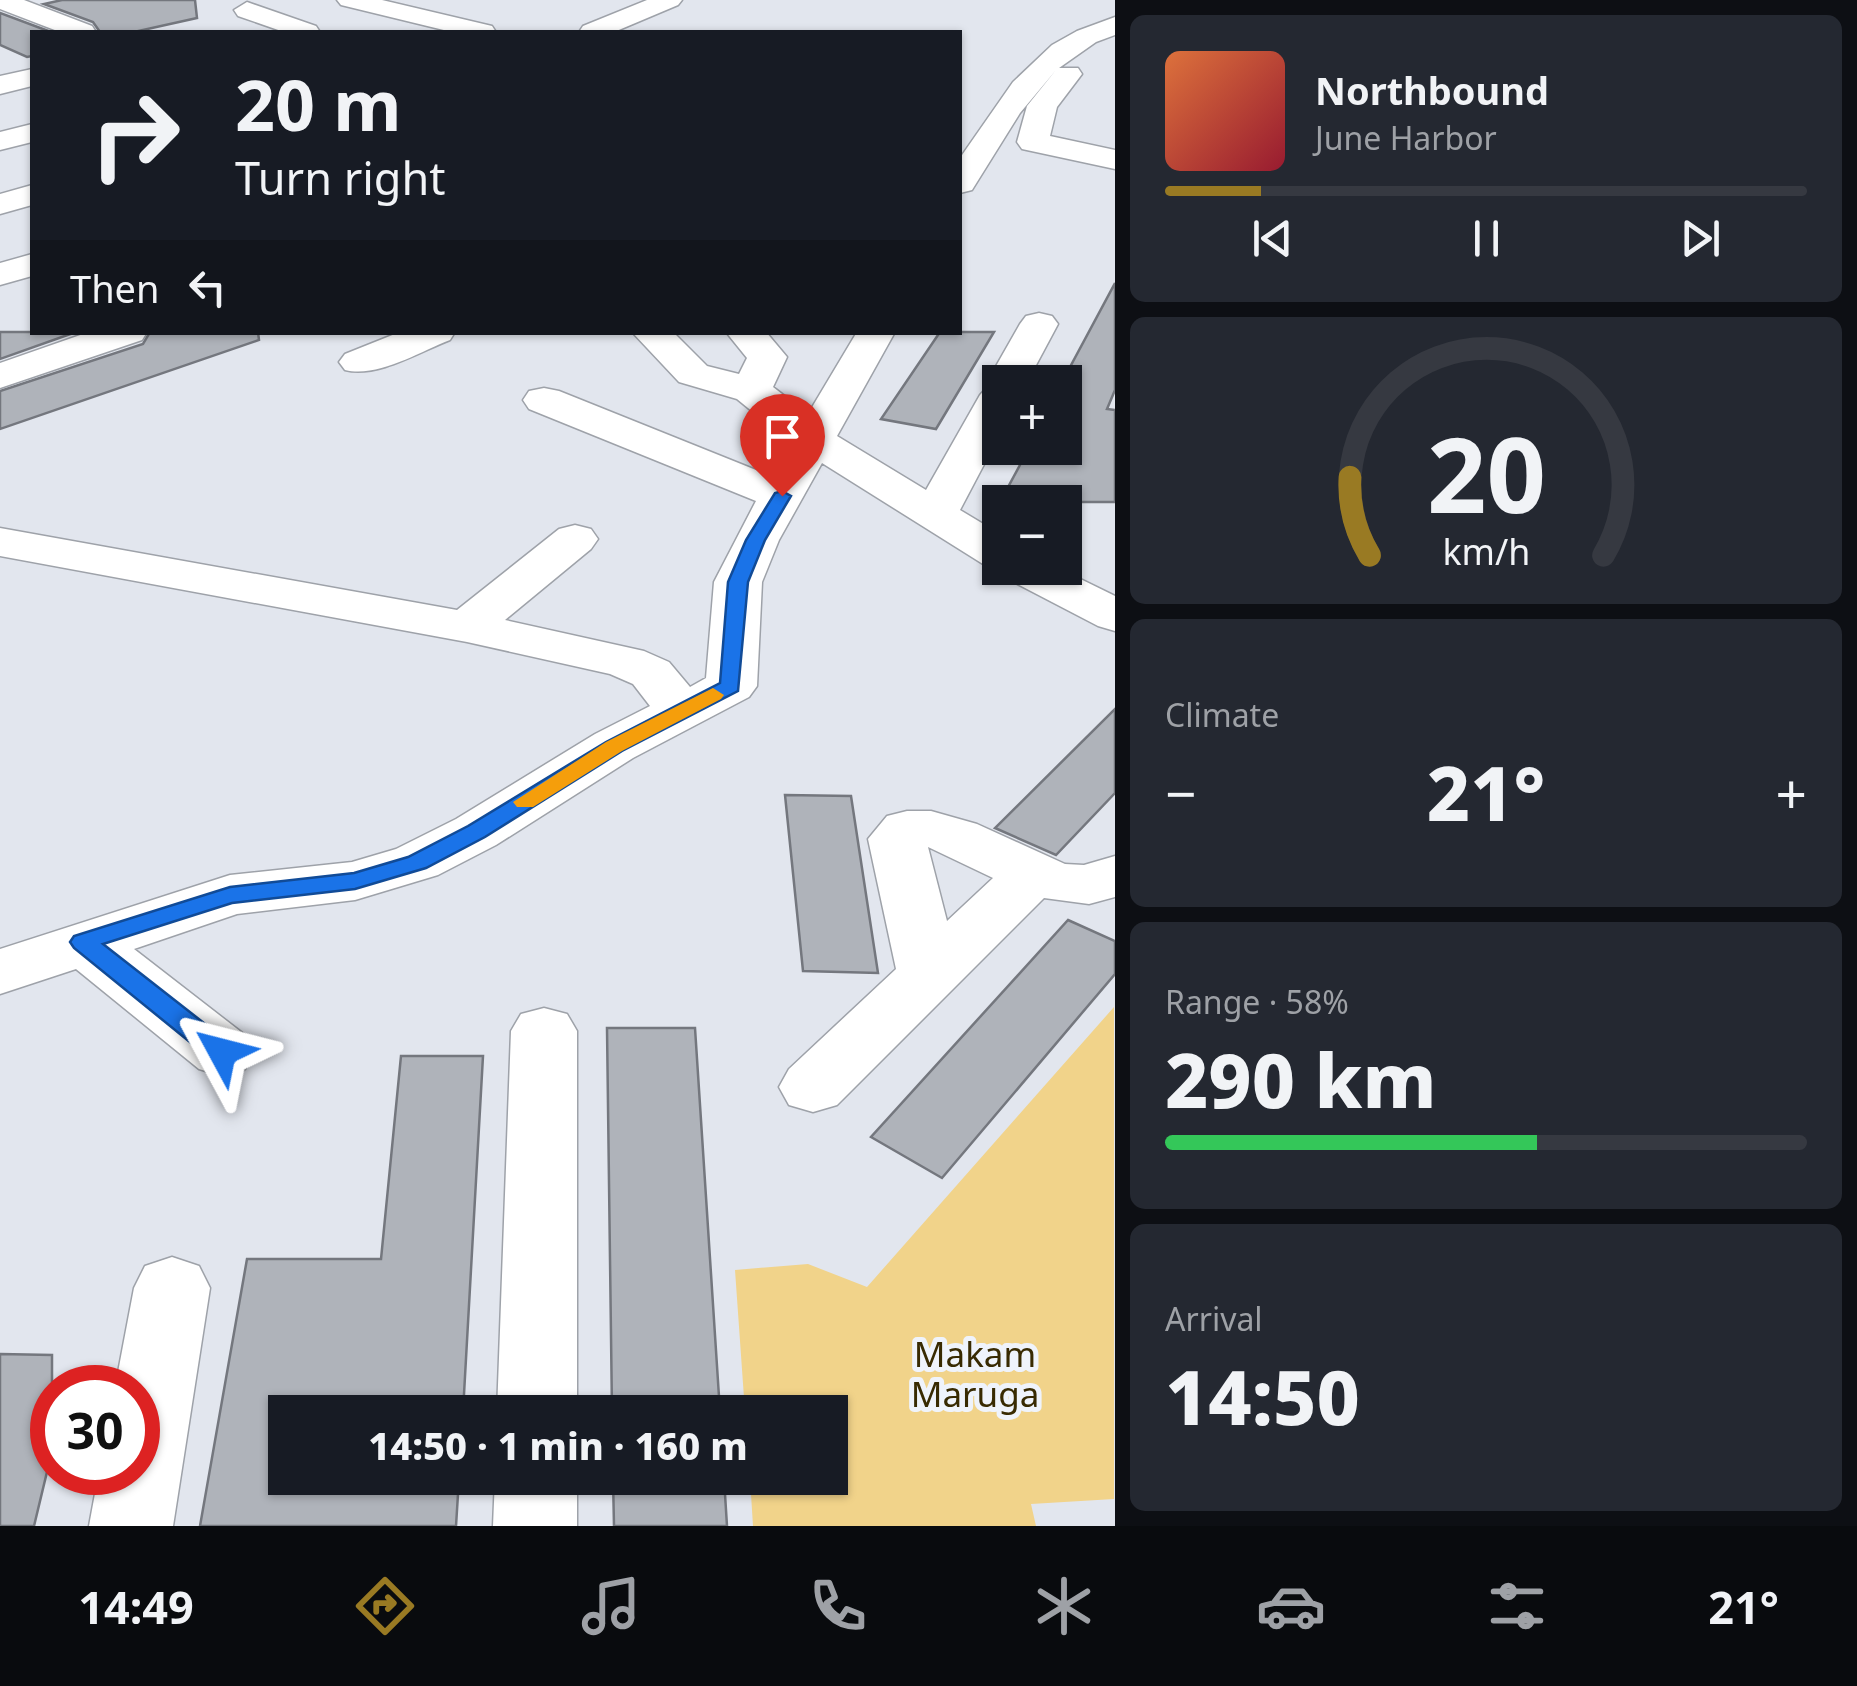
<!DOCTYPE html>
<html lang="en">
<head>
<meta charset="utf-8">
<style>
  :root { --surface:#171b24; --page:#242831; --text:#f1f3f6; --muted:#9ea1a6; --line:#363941; --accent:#997a23 }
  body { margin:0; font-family:"Noto Sans",sans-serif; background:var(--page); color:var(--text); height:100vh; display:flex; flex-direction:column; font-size:38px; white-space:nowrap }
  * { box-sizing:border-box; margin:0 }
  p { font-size:32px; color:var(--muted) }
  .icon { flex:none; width:55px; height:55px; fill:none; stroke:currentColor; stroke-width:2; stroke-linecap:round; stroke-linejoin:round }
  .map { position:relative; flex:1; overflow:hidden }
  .drawer { display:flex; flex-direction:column; gap:15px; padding:15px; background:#0d0f14; width:742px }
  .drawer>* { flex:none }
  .guide { position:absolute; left:30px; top:30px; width:932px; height:305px; border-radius:0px; box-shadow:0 2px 8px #0004; background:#171b24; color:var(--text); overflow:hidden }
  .fabs { position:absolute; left:982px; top:365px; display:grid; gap:20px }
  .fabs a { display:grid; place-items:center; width:100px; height:100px; border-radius:0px; background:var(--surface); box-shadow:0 2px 8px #0004; font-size:50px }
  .speed { position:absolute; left:30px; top:1365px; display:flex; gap:20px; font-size:50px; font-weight:700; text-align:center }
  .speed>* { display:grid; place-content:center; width:130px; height:130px; border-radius:50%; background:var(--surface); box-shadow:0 2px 8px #0004; line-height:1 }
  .speed .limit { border:15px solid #d22; background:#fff; color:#111 }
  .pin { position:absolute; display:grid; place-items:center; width:85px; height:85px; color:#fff; margin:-102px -42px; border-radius:50% 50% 50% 0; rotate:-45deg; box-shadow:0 0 10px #0007 }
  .pin .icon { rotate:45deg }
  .me { position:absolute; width:110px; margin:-55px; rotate:308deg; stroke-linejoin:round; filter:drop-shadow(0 0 8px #0008) }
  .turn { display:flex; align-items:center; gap:35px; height:210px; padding:0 40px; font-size:45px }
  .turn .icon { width:130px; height:130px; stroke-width:2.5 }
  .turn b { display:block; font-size:70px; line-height:85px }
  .then { display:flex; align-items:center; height:95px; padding:0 40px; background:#0003; gap:20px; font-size:38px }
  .big { font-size:75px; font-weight:800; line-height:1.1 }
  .drawer .tile { flex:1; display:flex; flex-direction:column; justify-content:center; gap:15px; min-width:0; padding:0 35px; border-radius:15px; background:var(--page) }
  .drawer .dial { align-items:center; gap:0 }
  .dial svg { height:260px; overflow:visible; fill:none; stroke:var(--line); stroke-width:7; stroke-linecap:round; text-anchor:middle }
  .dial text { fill:var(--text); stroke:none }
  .song { display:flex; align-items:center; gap:30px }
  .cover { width:120px; height:120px; border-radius:15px; background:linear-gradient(135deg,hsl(20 70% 55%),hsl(350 70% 35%)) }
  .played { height:10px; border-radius:5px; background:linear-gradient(90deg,var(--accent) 15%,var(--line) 15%) }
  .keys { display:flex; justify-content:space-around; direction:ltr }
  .heat { display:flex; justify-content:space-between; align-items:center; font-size:55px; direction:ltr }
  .charge { height:15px; border-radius:8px; background:linear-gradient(90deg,#34c759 58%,var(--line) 0) }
  .trip { position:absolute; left:268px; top:1395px; width:580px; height:100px; border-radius:0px; background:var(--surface); box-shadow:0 2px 8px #0004; font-weight:800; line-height:100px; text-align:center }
  .menu { display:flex; height:160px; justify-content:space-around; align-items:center; background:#090b0e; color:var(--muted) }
  .menu .icon { width:70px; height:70px }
  .menu .current { color:var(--accent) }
  .menu b { font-size:45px; color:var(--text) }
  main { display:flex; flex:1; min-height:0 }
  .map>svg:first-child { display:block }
  .green { fill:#f1d38a }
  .building { fill:#afb3ba; stroke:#74777e; stroke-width:2.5 }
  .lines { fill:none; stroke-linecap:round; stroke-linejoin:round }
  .minor-casing { stroke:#9ea2a9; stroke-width:3 }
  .minor { fill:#fff; fill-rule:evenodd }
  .route { fill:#1a73e8; stroke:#114b97; stroke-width:2.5 }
  .slow { fill:#f59e0b }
  .labels { text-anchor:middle; stroke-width:10; stroke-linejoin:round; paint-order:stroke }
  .near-park-label { font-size:35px; fill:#382a02; stroke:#eff3fb }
</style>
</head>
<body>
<main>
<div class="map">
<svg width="1115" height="1526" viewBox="0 0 1115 1526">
  <rect width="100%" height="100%" fill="#e2e6ee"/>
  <path class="green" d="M1114 1007V1499L1031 1504 1036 1526H753L750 1478H830V1412H745L735 1270 808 1264 867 1287Z"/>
  <path class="building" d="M62 0H195L197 18 134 32H100L93 22 44 4Z
    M0 13 51 32H32V56L27 57 0 45Z
    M1115 283V390L1107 409 1115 410V502H1000L1027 452 1038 448H1033H1065L1062 382Z
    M0 332H76L0 359Z
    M150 332H258L259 340 0 429V391L143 344Z
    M940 332H994L936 429 881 419Z
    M1115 709V793L1056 855 995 828Z
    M785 795 851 796 878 973 803 971Z
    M1068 920 1115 941V974L942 1178 871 1137Z
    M607 1028H695L720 1412H612Z
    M401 1056H483L463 1412H285V1478H459L456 1526H200L247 1259H381Z
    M0 1354 52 1355V1451L34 1526H0Z
    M613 1478H724L727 1526H614Z"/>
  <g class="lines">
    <g class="minor-casing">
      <path id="minor" d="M0 0H24L92 26 96 32H60L0 9Z
        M337 0H382L492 26 496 32H452L341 5Z
        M647 0H682L678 5 614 32H579L583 26Z
        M247 2 316 26 320 32H284L238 16 234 10Z
        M1115 17V35L1096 42 1059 68H1078L1082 74 1057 107 1050 136 1115 150V169L1022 149 1017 142 1027 106 1056 70 1020 113 972 190 960 193V158L1013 82 1052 45 1077 31Z
        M32 69V86L0 94V76Z
        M32 124V142L0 150V132Z
        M32 185V205L0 214V194Z
        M32 254V276L0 285V263Z
        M1039 313 1052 316 1058 324 1027 382H1000V434L960 510 1000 534V568H1058L1115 596V631L1098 626 1006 578 999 568 983 564 822 463 779 540 762 582 757 686 749 697 633 758 496 845 438 875 355 900 237 914 134 949 245 1035 255 1052 245 1069 222 1076 199 1069 76 969 0 994V949L230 875 352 862 396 849 456 819 595 734 650 706 633 684 610 674 467 642 0 556V528L457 610 559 529 575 525 591 529 598 539 591 549 505 620 644 651 669 662 690 687 706 678 714 582 756 501 529 409 523 400 529 391 544 388 559 391 771 476 791 443 737 399 679 382 632 332H673L707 366 739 374 747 358 726 332H766L787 357 773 387 808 414 857 332H895L837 436 926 490 980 395 989 385 987 382 1020 324 1026 316Z
        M89 332H147L142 340 0 388V363Z
        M400 332H455L450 340C419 352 378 378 345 370L339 362 345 354Z
        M907 811H931L977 824 1065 864 1084 865 1115 856V897L1089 904 1044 898 837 1105 813 1112 789 1105 779 1087 789 1069 896 969 868 839 887 816ZM928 847 993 878 947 921Z
        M544 1008 567 1014 577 1031V1412H497L511 1031 521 1014Z
        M172 1257 199 1266 210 1288 173 1526H89L99 1472H138V1388H115L134 1288 145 1266Z
        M495 1478H577V1526H493Z"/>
    </g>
    <use href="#minor" class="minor"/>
  </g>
  <path class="route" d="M782 491 791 496 765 540 748 582 738 691 622 751 485 837 426 868 355 889 232 903 103 944 232 1045 236 1052 232 1060H212L74 948 70 942 74 936 230 887 354 873 408 857 468 826 606 742 720 683 728 582 746 540 775 493Z"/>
  <path class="slow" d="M713 688 724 695 721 699 622 751 533 807H517L513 802 606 742Z"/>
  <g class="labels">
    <g class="near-park-label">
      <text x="975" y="1367">Makam<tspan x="975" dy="40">Maruga</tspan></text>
    </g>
  </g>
</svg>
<div class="fabs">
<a>+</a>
<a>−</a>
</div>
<div class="speed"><div class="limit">30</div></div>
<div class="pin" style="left:782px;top:496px;background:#d93025"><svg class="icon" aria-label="arrive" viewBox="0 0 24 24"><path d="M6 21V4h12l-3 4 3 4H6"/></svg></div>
<svg class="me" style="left:222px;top:1052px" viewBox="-20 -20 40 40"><path d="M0-17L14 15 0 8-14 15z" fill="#1a73e8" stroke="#fff" stroke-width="4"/></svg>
<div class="trip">14:50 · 1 min · 160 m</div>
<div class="guide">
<div class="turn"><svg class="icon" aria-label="right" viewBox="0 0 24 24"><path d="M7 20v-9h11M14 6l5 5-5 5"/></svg><div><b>20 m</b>Turn right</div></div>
<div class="then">Then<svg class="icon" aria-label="left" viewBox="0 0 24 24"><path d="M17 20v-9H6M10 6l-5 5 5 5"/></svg></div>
</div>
</div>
<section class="drawer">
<div class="tile">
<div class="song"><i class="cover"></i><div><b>Northbound</b><p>June Harbor</p></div></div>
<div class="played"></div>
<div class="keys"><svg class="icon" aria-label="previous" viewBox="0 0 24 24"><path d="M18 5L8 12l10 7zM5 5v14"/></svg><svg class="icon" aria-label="pause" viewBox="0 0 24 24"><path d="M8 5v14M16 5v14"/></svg><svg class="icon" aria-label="next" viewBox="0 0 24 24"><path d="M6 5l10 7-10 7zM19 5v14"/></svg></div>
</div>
<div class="tile dial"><svg viewBox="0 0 100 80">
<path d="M14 69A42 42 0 1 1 86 69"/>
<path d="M14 69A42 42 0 0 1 8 45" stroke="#997a23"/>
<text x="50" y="56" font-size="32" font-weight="700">20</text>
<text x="50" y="72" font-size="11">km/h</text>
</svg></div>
<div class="tile"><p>Climate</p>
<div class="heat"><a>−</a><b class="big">21°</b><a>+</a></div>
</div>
<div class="tile"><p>Range · 58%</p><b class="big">290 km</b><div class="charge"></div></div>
<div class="tile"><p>Arrival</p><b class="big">14:50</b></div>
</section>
</main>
<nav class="menu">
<b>14:49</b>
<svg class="icon current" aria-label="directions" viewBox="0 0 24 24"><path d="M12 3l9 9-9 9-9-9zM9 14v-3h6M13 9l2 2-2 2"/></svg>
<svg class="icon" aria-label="music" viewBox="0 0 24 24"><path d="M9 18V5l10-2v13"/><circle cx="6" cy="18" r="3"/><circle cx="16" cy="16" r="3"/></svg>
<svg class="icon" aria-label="phone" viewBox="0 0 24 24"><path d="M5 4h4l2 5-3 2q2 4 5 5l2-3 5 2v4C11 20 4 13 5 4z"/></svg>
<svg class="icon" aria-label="climate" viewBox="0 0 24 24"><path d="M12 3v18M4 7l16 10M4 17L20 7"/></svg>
<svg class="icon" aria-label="car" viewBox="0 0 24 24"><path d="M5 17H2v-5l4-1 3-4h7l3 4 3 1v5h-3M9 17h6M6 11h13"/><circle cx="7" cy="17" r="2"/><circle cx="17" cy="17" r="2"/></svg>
<svg class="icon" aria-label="filters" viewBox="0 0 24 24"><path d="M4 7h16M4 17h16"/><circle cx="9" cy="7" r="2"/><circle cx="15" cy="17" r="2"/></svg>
<b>21°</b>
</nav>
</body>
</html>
